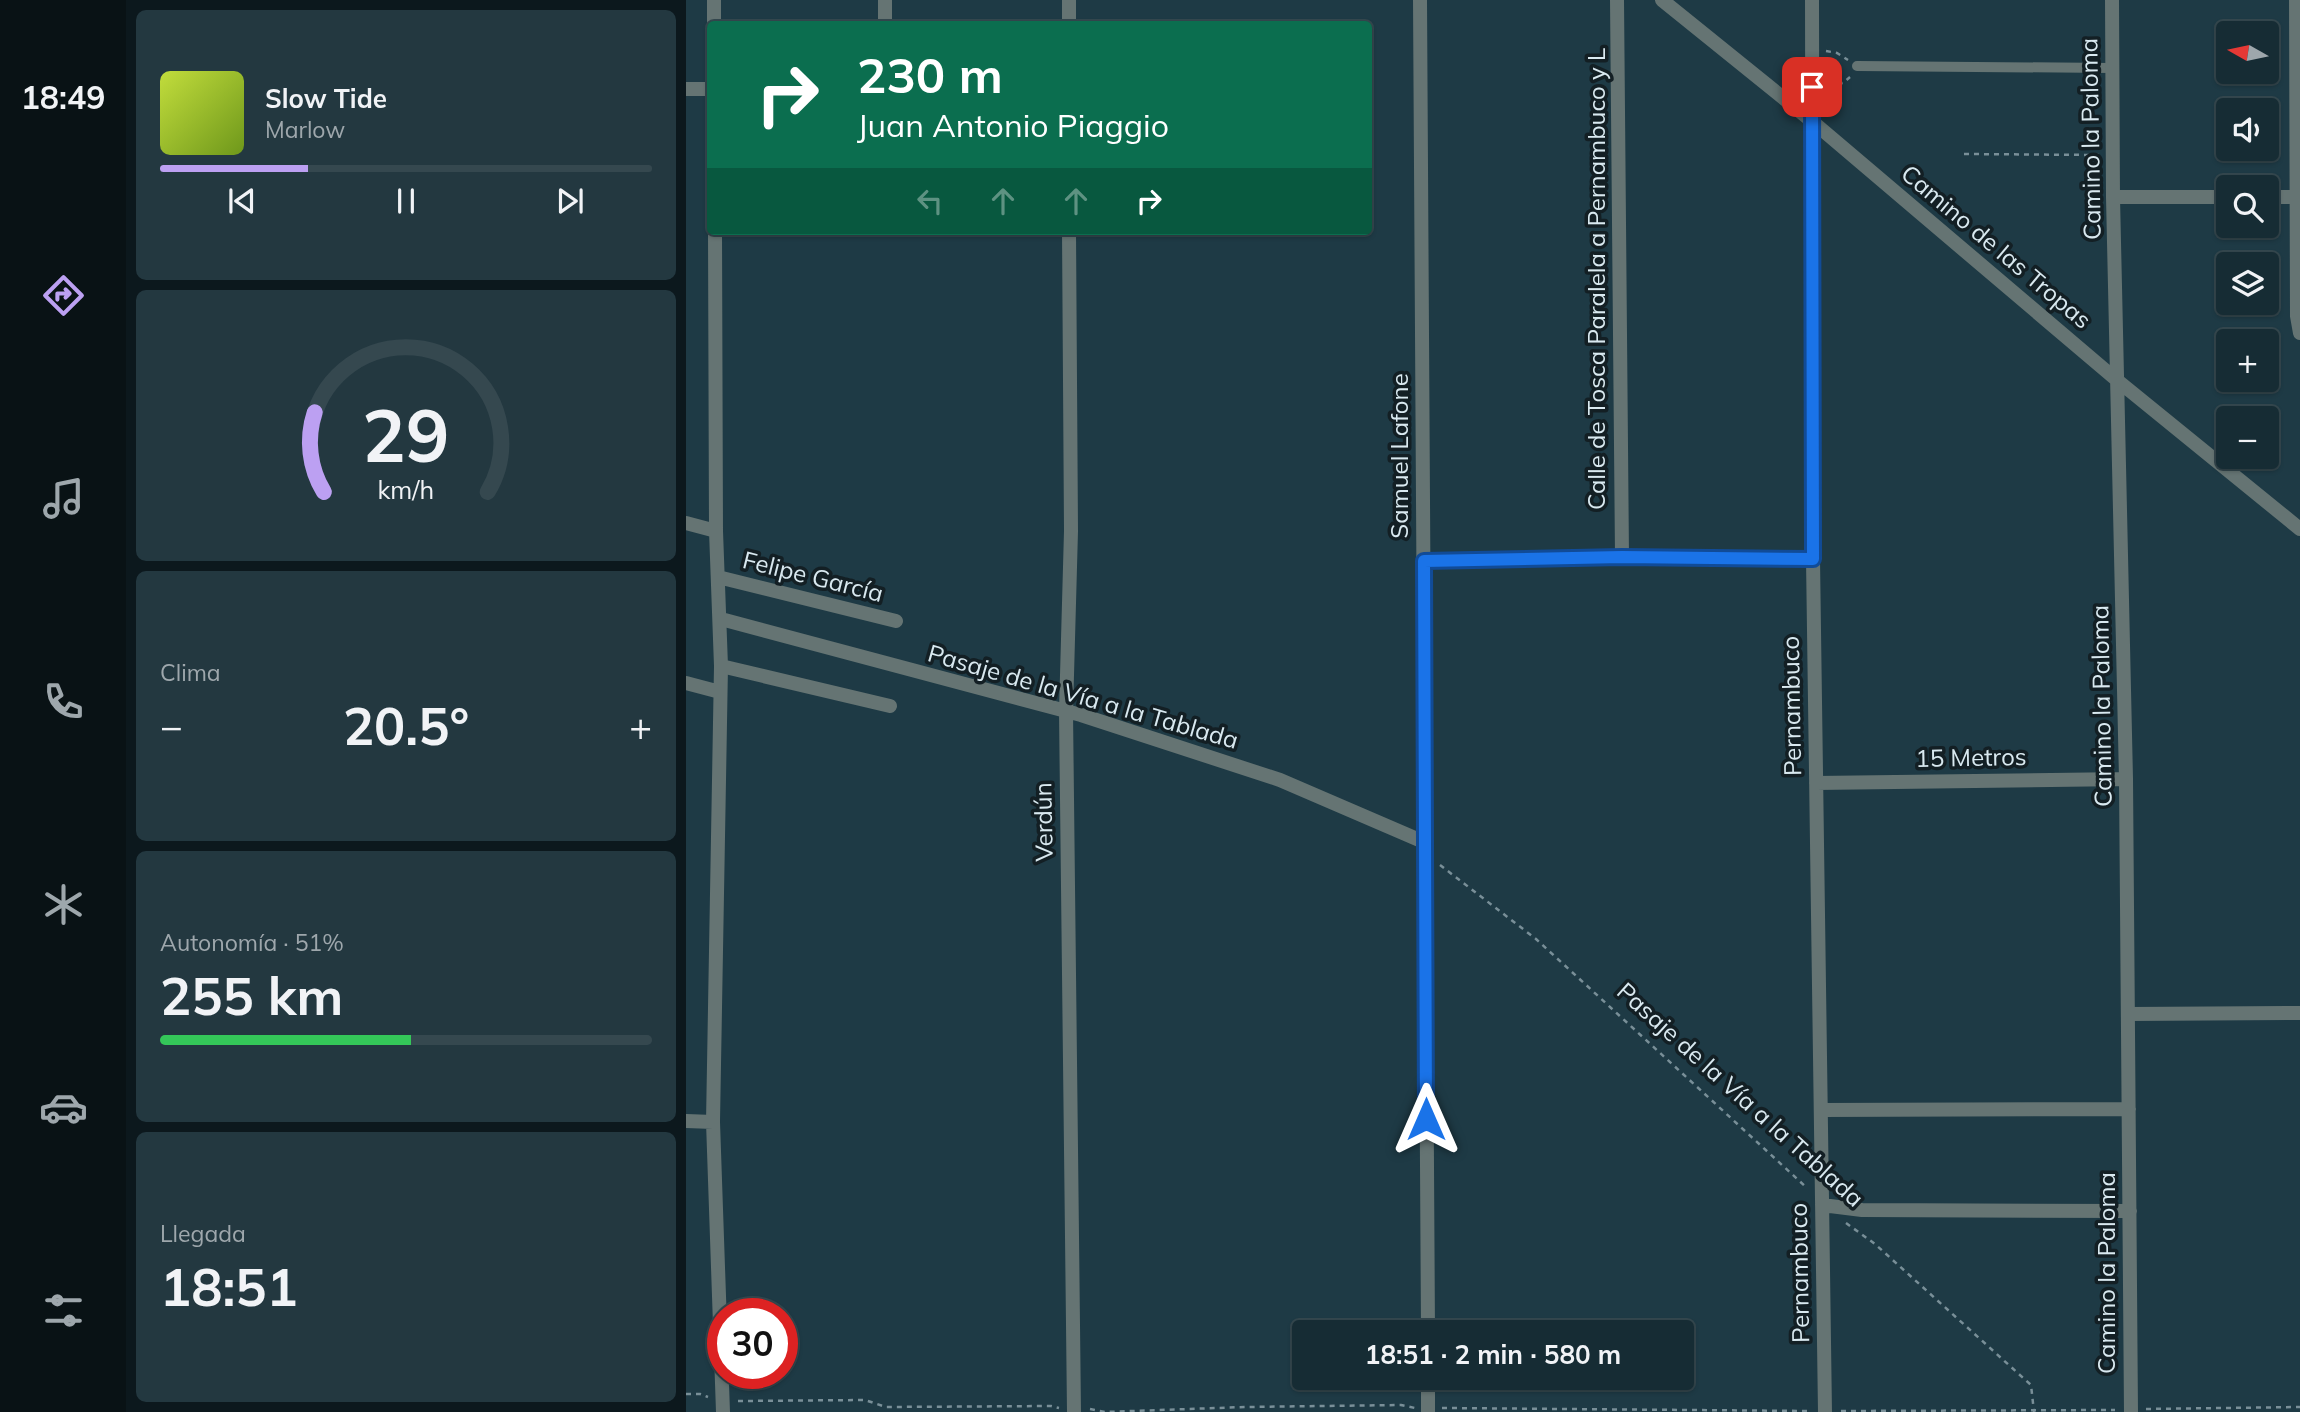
<!DOCTYPE html>
<html lang="es">
<head>
<meta charset="utf-8">
<style>
  :root { --surface:#162c34; --page:#233840; --text:#f1f3f6; --muted:#9ea7ac; --line:#35484f; --accent:#bca0f2 }
  body { margin:0; font-family:Mulish,sans-serif; background:var(--page); color:var(--text); height:100vh; display:flex; flex-direction:column; font-size:26px; white-space:nowrap }
  * { box-sizing:border-box; margin:0 }
  p { font-size:23px; color:var(--muted) }
  .icon { flex:none; width:38px; height:38px; fill:none; stroke:currentColor; stroke-width:2; stroke-linecap:round; stroke-linejoin:round }
  .map { position:relative; flex:1; overflow:hidden }
  .side { display:flex; flex-direction:column; gap:10px; padding:10px; background:#0c181d; width:560px }
  .side>* { flex:none }
  .top-card { position:absolute; left:21px; top:21px; width:665px; height:214px; border-radius:7px; box-shadow:0 2px 5px #0004,0 0 0 2px var(--line); background:#0b6e4f; color:#fff; overflow:hidden }
  .needle { width:46px; rotate:279deg }
  .fabs { position:absolute; left:1530px; top:21px; display:grid; gap:14px }
  .fabs a { display:grid; place-items:center; width:63px; height:63px; border-radius:7px; background:var(--surface); box-shadow:0 2px 5px #0004,0 0 0 2px var(--line); font-size:35px }
  .speed { position:absolute; left:21px; top:1298px; display:flex; gap:14px; font-size:35px; font-weight:700; text-align:center }
  .speed>* { display:grid; place-content:center; width:91px; height:91px; border-radius:50%; background:var(--surface); box-shadow:0 2px 5px #0004,0 0 0 2px var(--line); line-height:1 }
  .speed .limit { border:10px solid #d22; background:#fff; color:#111 }
  .pin { position:absolute; display:grid; place-items:center; width:60px; height:60px; color:#fff; margin:-30px; border-radius:14px; box-shadow:0 4px 10px #0006 }
  .me { position:absolute; width:77px; margin:-38px; rotate:0deg; stroke-linejoin:round; filter:drop-shadow(0 0 5px #0008) }
  .turn { display:flex; align-items:center; gap:24px; height:147px; padding:0 35px; font-size:32px }
  .turn .icon { width:91px; height:91px; stroke-width:2.5 }
  .turn b { display:block; font-size:49px; line-height:60px }
  .lanes { display:flex; align-items:center; height:66px; padding:0 35px; background:#0003; justify-content:center; gap:35px; direction:ltr }
  .lanes .off { opacity:.35 }
  .big { font-size:52px; font-weight:700; line-height:1.1 }
  .side .card { flex:1; display:flex; flex-direction:column; justify-content:center; gap:10px; min-width:0; padding:0 24px; border-radius:10px; background:var(--page) }
  .side .dial { align-items:center; gap:0 }
  .dial svg { height:182px; overflow:visible; fill:none; stroke:var(--line); stroke-width:7; stroke-linecap:round; text-anchor:middle }
  .dial text { fill:var(--text); stroke:none }
  .song { display:flex; align-items:center; gap:21px }
  .cover { width:84px; height:84px; border-radius:10px; background:linear-gradient(135deg,hsl(70 70% 55%),hsl(80 70% 35%)) }
  .played { height:7px; border-radius:4px; background:linear-gradient(90deg,var(--accent) 30%,var(--line) 30%) }
  .keys { display:flex; justify-content:space-around; direction:ltr }
  .heat { display:flex; justify-content:space-between; align-items:center; font-size:38px; direction:ltr }
  .charge { height:10px; border-radius:5px; background:linear-gradient(90deg,#34c759 51%,var(--line) 0) }
  .trip { position:absolute; left:606px; top:1320px; width:402px; height:70px; border-radius:7px; background:var(--surface); box-shadow:0 2px 5px #0004,0 0 0 2px var(--line); font-weight:700; line-height:70px; text-align:center }
  main { display:flex; flex:1; min-height:0 }
  .menu { display:flex; flex-direction:column; width:126px; justify-content:space-around; align-items:center; background:#091215; color:var(--muted) }
  .menu .icon { width:49px; height:49px }
  .menu .active { color:var(--accent) }
  .menu b { font-size:32px; color:var(--text) }
  .map>svg:first-child { display:block }
  .lines { fill:none; stroke-linecap:round; stroke-linejoin:round }
  .path { stroke:#798f98; stroke-width:2.5; stroke-dasharray:5 5; stroke-linecap:butt }
  .lane { stroke:#657473; stroke-width:10 }
  .street { stroke:#657473; stroke-width:14 }
  .route-casing { stroke:#114b97; stroke-width:18 }
  .route { stroke:#1a73e8; stroke-width:12 }
  .labels { text-anchor:middle; stroke-width:7; stroke-linejoin:round; paint-order:stroke }
  .street-label { font-size:24px; fill:#d9e9f0; stroke:#131f24 }
</style>
</head>
<body>
<main>
<nav class="menu">
<b>18:49</b>
<svg class="icon active" aria-label="directions" viewBox="0 0 24 24"><path d="M12 3l9 9-9 9-9-9zM9 14v-3h6M13 9l2 2-2 2"/></svg>
<svg class="icon" aria-label="music" viewBox="0 0 24 24"><path d="M9 18V5l10-2v13"/><circle cx="6" cy="18" r="3"/><circle cx="16" cy="16" r="3"/></svg>
<svg class="icon" aria-label="phone" viewBox="0 0 24 24"><path d="M5 4h4l2 5-3 2q2 4 5 5l2-3 5 2v4C11 20 4 13 5 4z"/></svg>
<svg class="icon" aria-label="climate" viewBox="0 0 24 24"><path d="M12 3v18M4 7l16 10M4 17L20 7"/></svg>
<svg class="icon" aria-label="car" viewBox="0 0 24 24"><path d="M5 17H2v-5l4-1 3-4h7l3 4 3 1v5h-3M9 17h6M6 11h13"/><circle cx="7" cy="17" r="2"/><circle cx="17" cy="17" r="2"/></svg>
<svg class="icon" aria-label="filters" viewBox="0 0 24 24"><path d="M4 7h16M4 17h16"/><circle cx="9" cy="7" r="2"/><circle cx="15" cy="17" r="2"/></svg>
</nav>
<section class="side">
<div class="card">
<div class="song"><i class="cover"></i><div><b>Slow Tide</b><p>Marlow</p></div></div>
<div class="played"></div>
<div class="keys"><svg class="icon" aria-label="previous" viewBox="0 0 24 24"><path d="M18 5L8 12l10 7zM5 5v14"/></svg><svg class="icon" aria-label="pause" viewBox="0 0 24 24"><path d="M8 5v14M16 5v14"/></svg><svg class="icon" aria-label="next" viewBox="0 0 24 24"><path d="M6 5l10 7-10 7zM19 5v14"/></svg></div>
</div>
<div class="card dial"><svg viewBox="0 0 100 80">
<path d="M14 69A42 42 0 1 1 86 69"/>
<path d="M14 69A42 42 0 0 1 10 34" stroke="#bca0f2"/>
<text x="50" y="56" font-size="32" font-weight="700">29</text>
<text x="50" y="72" font-size="11">km/h</text>
</svg></div>
<div class="card"><p>Clima</p>
<div class="heat"><a>−</a><b class="big">20.5°</b><a>+</a></div>
</div>
<div class="card"><p>Autonomía · 51%</p><b class="big">255 km</b><div class="charge"></div></div>
<div class="card"><p>Llegada</p><b class="big">18:51</b></div>
</section>
<div class="map">
<svg width="1614" height="1412" viewBox="0 0 1614 1412">
  <rect width="100%" height="100%" fill="#1e3a45"/>
  <g class="lines">
    <path class="path" d="M1140 51 1151 53 1162 60
      M1142 86 1157 83 1164 77
      M1278 154 1413 155
      M754 865 850 939 1120 1187
      M1160 1223 1189 1244 1345 1385 1348 1412
      M0 1394H14L22 1397
      M52 1401 179 1400 200 1407 365 1406 373 1408
      M756 1408 1124 1411
      M404 1409 419 1412 559 1407 715 1405 729 1408
      M1460 1409 1614 1407
      M1155 1411 1429 1410"/>
    <path class="lane" d="M1171 66 1426 68"/>
    <path class="street" d="M28 0V24
      M383 0V24
      M734 0 742 1332
      M931 0 936 557
      M976 0 1127 122 1432 381 1614 529
      M1126 0 1127 559 1139 1412
      M1426 0 1427 197 1440 779 1445 1412
      M1610 0 1611 316 1614 333
      M199 24V0
      M0 89H24
      M1427 197H1542
      M1580 197H1614
      M29 231 30 531 35 666 27 1122 37 1412
      M383 231 385 531 380 711 388 1412
      M0 523 30 531
      M738 561 936 557 1127 559
      M32 577 210 621
      M35 619 395 715 594 780 738 842
      M35 666 204 706
      M0 683 34 692
      M1130 783 1440 779
      M1443 1014 1614 1013
      M1135 1110 1443 1109
      M0 1121 27 1122
      M1136 1205 1176 1210 1444 1211
      M742 1377V1412"/>
  </g>
  <g class="lines">
    <g class="route-casing">
      <path id="route" d="M740 1119 738 561 936 557 1127 559 1126 87"/>
    </g>
    <use href="#route" class="route"/>
  </g>
  <g class="labels">
    <g class="street-label">
      <text transform="translate(1405 139) rotate(-91)" y="8">Camino la Paloma</text>
      <text transform="translate(1310 247) rotate(40)" y="8">Camino de las Tropas</text>
      <text transform="translate(911 279) rotate(-90)" y="8">Calle de Tosca Paralela a Pernambuco y L</text>
      <text transform="translate(714 456) rotate(-90)" y="8">Samuel Lafone</text>
      <text transform="translate(127 577) rotate(14)" y="8">Felipe García</text>
      <text transform="translate(397 697) rotate(16)" y="8">Pasaje de la Vía a la Tablada</text>
      <text transform="translate(1106 706) rotate(-91)" y="8">Pernambuco</text>
      <text transform="translate(1416 706) rotate(-91)" y="8">Camino la Paloma</text>
      <text transform="translate(1285 758) rotate(-1)" y="8">15 Metros</text>
      <text transform="translate(358 822) rotate(-91)" y="8">Verdún</text>
      <text transform="translate(1054 1095) rotate(42)" y="8">Pasaje de la Vía a la Tablada</text>
      <text transform="translate(1114 1273) rotate(-91)" y="8">Pernambuco</text>
      <text transform="translate(1421 1273) rotate(-90)" y="8">Camino la Paloma</text>
    </g>
  </g>
</svg>
<div class="fabs">
<a><svg class="needle" viewBox="-14 -14 28 28"><path d="M0-13l5 13h-10z" fill="#e53935"/><path d="M0 13l5-13h-10z" fill="#9ea7ac"/></svg></a>
<a><svg class="icon" aria-label="sound" viewBox="0 0 24 24"><path d="M4 9h4l5-4v14l-5-4H4zM17 9q2 3 0 6"/></svg></a>
<a><svg class="icon" aria-label="search" viewBox="0 0 24 24"><circle cx="10" cy="10" r="6"/><path d="M15 15l6 6"/></svg></a>
<a><svg class="icon" aria-label="layers" viewBox="0 0 24 24"><path d="M12 4l9 5-9 5-9-5zM3 14l9 5 9-5"/></svg></a>
<a>+</a>
<a>−</a>
</div>
<div class="speed"><div class="limit">30</div></div>
<div class="pin" style="left:1126px;top:87px;background:#d93025"><svg class="icon" aria-label="arrive" viewBox="0 0 24 24"><path d="M6 21V4h12l-3 4 3 4H6"/></svg></div>
<svg class="me" style="left:740px;top:1119px" viewBox="-20 -20 40 40"><path d="M0-17L14 15 0 8-14 15z" fill="#1a73e8" stroke="#fff" stroke-width="4"/></svg>
<div class="trip">18:51 · 2 min · 580 m</div>
<div class="top-card">
<div class="turn"><svg class="icon" aria-label="right" viewBox="0 0 24 24"><path d="M7 20v-9h11M14 6l5 5-5 5"/></svg><div><b>230 m</b>Juan Antonio Piaggio</div></div>
<div class="lanes"><svg class="icon off" aria-label="left" viewBox="0 0 24 24"><path d="M17 20v-9H6M10 6l-5 5 5 5"/></svg><svg class="icon off" aria-label="ahead" viewBox="0 0 24 24"><path d="M12 20V5M6 11l6-6 6 6"/></svg><svg class="icon off" aria-label="ahead" viewBox="0 0 24 24"><path d="M12 20V5M6 11l6-6 6 6"/></svg><svg class="icon" aria-label="right" viewBox="0 0 24 24"><path d="M7 20v-9h11M14 6l5 5-5 5"/></svg></div>
</div>
</div>
</main>
</body>
</html>
